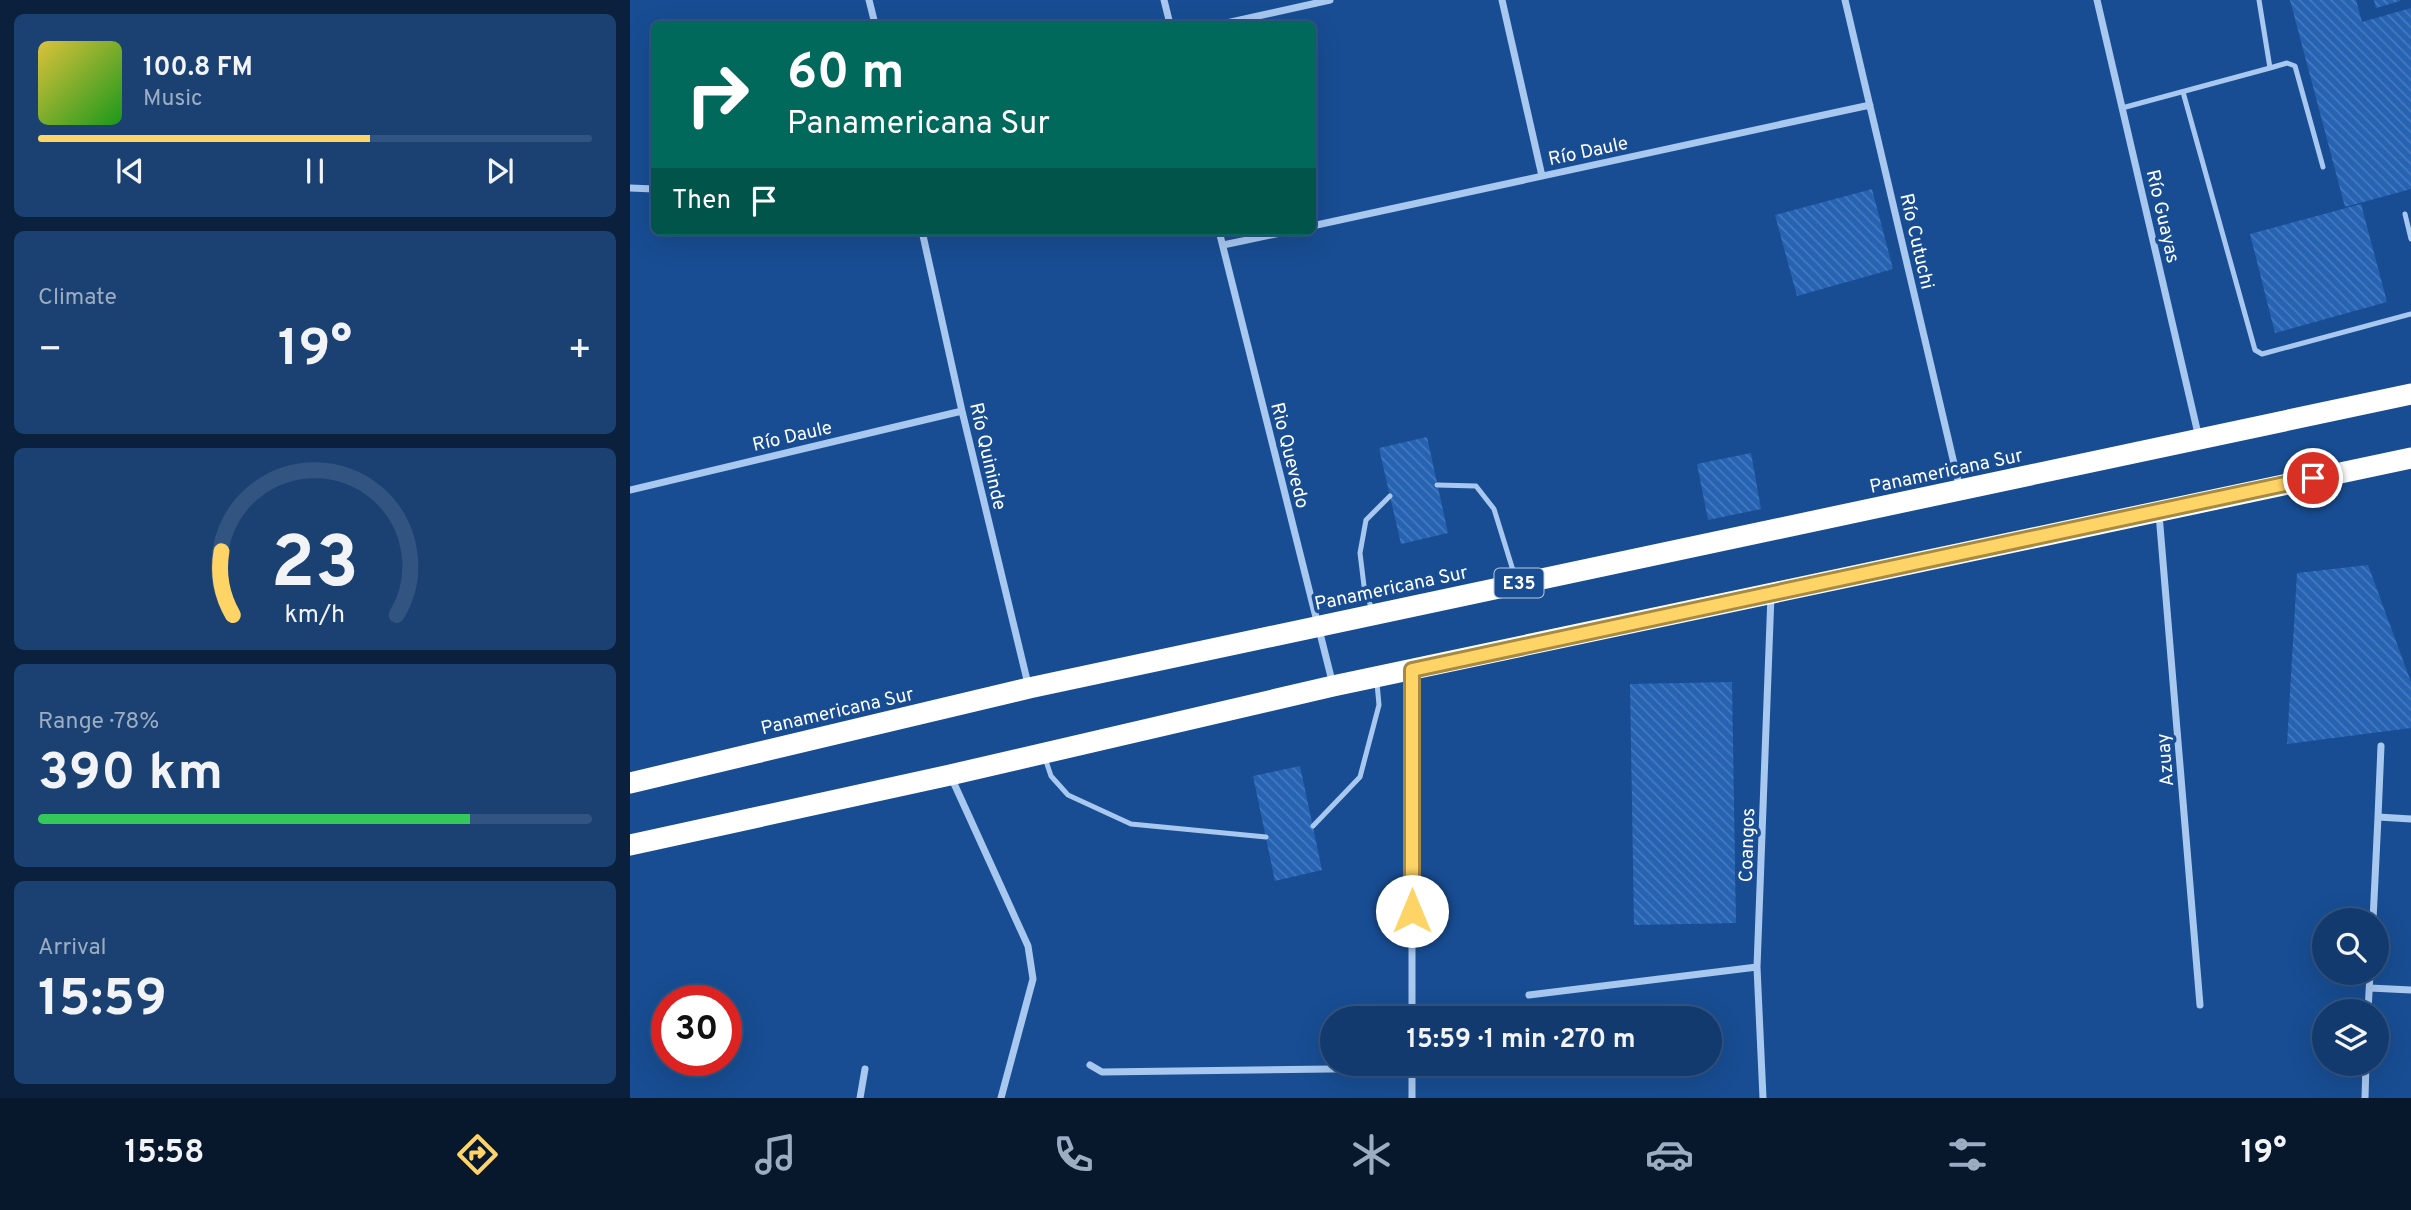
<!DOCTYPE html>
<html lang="en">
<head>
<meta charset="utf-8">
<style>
  :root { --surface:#123a6e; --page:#1b4173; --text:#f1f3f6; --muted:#9cadc2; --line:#315481; --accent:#ffd467 }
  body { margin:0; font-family:Overpass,sans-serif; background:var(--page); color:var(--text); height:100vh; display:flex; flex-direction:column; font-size:26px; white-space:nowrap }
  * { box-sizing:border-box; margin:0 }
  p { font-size:23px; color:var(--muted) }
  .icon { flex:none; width:38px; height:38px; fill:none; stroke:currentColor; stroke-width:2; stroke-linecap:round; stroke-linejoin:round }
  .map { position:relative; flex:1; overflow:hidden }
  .panel { display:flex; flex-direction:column; gap:14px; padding:14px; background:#0a203c; width:630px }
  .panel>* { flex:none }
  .hud { position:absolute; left:21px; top:21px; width:665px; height:214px; border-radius:10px; box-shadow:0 7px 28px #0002,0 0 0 2px var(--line); background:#00695c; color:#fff; overflow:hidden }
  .buttons { position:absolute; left:1682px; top:908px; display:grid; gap:14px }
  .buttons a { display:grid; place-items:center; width:77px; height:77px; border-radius:50%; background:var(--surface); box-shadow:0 7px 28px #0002,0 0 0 2px var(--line); font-size:35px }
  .speed { position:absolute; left:21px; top:985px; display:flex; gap:14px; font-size:35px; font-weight:700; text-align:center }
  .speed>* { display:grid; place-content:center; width:91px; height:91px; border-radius:50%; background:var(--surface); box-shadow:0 7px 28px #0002,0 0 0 2px var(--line); line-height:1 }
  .speed .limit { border:10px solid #d22; background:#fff; color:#111 }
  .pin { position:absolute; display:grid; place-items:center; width:60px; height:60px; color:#fff; margin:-30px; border:4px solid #fff; border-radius:50%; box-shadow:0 2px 7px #0007 }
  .me { position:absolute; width:77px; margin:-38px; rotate:0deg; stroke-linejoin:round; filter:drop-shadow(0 0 5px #0008) }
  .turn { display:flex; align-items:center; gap:24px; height:147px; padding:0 21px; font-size:32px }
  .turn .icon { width:91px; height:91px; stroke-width:2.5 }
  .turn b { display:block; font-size:49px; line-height:60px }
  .then { display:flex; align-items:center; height:66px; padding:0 21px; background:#0003; gap:14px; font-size:26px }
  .big { font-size:52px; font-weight:700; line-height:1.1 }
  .panel .tile { flex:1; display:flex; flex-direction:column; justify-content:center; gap:10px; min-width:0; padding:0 24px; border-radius:10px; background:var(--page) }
  .panel .dial { align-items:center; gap:0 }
  .dial svg { height:182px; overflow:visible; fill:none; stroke:var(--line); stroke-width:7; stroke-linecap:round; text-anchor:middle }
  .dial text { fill:var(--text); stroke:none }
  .song { display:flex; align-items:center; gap:21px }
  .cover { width:84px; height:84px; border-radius:10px; background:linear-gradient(135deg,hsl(50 70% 55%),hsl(120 70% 35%)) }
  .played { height:7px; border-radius:4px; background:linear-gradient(90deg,var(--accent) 60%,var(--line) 60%) }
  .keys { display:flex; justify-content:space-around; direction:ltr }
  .heat { display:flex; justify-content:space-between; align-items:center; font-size:38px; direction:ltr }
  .charge { height:10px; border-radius:5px; background:linear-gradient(90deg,#34c759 78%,var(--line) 0) }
  .trip { position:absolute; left:690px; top:1006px; width:402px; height:70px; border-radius:35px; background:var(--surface); box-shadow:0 7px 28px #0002,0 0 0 2px var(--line); font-weight:700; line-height:70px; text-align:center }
  .tab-bar { display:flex; height:112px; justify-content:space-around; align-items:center; background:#07172c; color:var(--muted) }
  .tab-bar .icon { width:49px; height:49px }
  .tab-bar .on { color:var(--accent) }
  .tab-bar b { font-size:32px; color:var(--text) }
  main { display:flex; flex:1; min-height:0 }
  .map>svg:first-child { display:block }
  .building { fill:url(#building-back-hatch) }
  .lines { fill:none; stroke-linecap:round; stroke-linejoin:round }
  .lane { stroke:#a8c8f0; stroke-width:5 }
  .street { stroke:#a8c8f0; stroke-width:7 }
  .highway { stroke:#fff; stroke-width:21 }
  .route-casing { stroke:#a68a43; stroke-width:18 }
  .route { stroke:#ffd467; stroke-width:12 }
  .labels { text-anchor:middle; stroke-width:7; stroke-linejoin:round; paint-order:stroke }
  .shield { fill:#184d93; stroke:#bacadf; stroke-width:2 }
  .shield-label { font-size:18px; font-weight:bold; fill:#fff }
  .street-label { font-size:19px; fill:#fff; stroke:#184d93 }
</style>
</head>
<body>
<main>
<section class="panel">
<div class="tile">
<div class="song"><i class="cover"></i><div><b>100.8 FM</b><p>Music</p></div></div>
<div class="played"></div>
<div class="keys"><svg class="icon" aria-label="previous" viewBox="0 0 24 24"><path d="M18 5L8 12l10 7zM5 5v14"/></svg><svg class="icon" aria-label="pause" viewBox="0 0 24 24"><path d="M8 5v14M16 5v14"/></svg><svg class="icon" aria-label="next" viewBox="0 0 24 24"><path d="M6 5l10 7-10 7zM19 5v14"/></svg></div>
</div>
<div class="tile"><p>Climate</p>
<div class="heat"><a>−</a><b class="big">19°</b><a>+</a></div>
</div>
<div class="tile dial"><svg viewBox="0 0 100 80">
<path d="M14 69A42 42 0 1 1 86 69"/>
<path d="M14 69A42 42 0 0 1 9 41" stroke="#ffd467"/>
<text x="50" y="56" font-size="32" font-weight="700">23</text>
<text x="50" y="72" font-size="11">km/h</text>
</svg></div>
<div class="tile"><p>Range · 78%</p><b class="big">390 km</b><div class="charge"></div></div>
<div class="tile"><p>Arrival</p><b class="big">15:59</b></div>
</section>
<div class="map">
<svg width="1781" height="1098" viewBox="0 0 1781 1098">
  <defs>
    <pattern id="building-back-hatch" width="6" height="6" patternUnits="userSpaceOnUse" patternTransform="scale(1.75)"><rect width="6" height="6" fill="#2663b2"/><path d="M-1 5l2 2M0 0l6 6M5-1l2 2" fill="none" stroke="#477abe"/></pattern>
  </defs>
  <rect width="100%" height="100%" fill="#184d93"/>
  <path class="building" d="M1660 0H1726L1732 22 1781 8V189L1715 207Z
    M1744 0H1770V1L1746 8Z
    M1242 189 1263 269 1167 296 1145 215Z
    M1731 204 1757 302 1645 333 1620 234Z
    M797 437 818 533 771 544 749 448Z
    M1121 453 1131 509 1078 520 1067 464Z
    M1738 565 1781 682V728L1657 744 1667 573Z
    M1102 682 1106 923 1004 925 1000 684Z
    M670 766 692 870 645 881 623 776Z"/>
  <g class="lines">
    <path class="lane" d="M1640 68 1657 63 1665 66 1693 167
      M1553 92 1625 350 1632 354 1781 314
      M1492 108 1640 68 1629 0
      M1775 214 1781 239
      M807 485 846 486 864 509 886 580
      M742 610 734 586 730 553 736 520 760 496
      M415 758 421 776 438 795 501 824 636 837
      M683 826 730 777 749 705 747 683"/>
    <path class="street" d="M239 0 245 24
      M534 0 540 24
      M872 0 912 176
      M1215 0 1330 489
      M1467 0 1569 438
      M592 24 700 0
      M0 188 24 189
      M682 226 1240 105
      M292 231 332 411 398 684
      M589 231 703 685
      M593 245 660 231
      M0 490 332 411
      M1529 514 1570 1005
      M782 673V1018
      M322 779 398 946 403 979 371 1098
      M1748 817 1751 746
      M1743 920 1748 817 1781 819
      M1740 988 1781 990
      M899 995 1127 967
      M1738 1012 1740 973
      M460 1065 472 1072 782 1068
      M230 1098 235 1069
      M782 1098V1064
      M1133 1098 1127 967 1141 595
      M1735 1098 1736 1064"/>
    <path class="highway" d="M0 783 399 688 1781 394
      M0 845 320 775 703 686 1781 458"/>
  </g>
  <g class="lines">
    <g class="route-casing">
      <path id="route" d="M782 911V670L1683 478"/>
    </g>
    <use href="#route" class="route"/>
  </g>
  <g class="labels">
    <rect class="shield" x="864.5" y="568.5" width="49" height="29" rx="5"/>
    <g class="shield-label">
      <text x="889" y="589">E35</text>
    </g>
    <g class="street-label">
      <text transform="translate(958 150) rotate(-12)" y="7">Río Daule</text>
      <text transform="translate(1534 216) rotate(77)" y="7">Río Guayas</text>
      <text transform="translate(1288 241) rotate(77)" y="7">Río Cutuchi</text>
      <text transform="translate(162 435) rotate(-13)" y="7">Río Daule</text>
      <text transform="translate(661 455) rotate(76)" y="7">Rio Quevedo</text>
      <text transform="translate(359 456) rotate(77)" y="7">Río Quininde</text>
      <text transform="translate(1316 470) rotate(-12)" y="7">Panamericana Sur</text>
      <text transform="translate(761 587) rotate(-12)" y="7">Panamericana Sur</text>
      <text transform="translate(207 710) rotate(-13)" y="7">Panamericana Sur</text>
      <text transform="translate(1534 760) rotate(-95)" y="7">Azuay</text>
      <text transform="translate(1116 845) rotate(-88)" y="7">Coangos</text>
    </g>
  </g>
</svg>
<div class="buttons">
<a><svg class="icon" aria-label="search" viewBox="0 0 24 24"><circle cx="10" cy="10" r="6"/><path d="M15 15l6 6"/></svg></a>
<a><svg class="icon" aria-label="layers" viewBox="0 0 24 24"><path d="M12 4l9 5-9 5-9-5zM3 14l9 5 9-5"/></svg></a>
</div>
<div class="speed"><div class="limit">30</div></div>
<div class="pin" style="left:1683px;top:478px;background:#d93025"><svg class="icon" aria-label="arrive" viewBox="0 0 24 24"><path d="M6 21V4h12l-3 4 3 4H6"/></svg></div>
<svg class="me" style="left:782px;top:911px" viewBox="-20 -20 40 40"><circle r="19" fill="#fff"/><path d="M0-13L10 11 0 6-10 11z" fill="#ffd467"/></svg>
<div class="trip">15:59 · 1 min · 270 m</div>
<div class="hud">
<div class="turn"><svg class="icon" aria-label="right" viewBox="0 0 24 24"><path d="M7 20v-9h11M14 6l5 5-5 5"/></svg><div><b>60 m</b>Panamericana Sur</div></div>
<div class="then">Then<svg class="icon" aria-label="arrive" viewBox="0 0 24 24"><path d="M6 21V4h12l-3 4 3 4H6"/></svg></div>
</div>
</div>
</main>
<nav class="tab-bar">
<b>15:58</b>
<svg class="icon on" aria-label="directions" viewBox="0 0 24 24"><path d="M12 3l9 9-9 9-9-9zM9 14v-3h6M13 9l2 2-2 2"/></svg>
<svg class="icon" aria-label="music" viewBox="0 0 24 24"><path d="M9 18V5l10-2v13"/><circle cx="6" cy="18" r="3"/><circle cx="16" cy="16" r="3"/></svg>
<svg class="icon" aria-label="phone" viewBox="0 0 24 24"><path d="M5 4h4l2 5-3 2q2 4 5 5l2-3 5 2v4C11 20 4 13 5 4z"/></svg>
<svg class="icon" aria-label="climate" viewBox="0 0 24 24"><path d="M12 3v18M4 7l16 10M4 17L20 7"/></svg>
<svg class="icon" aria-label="car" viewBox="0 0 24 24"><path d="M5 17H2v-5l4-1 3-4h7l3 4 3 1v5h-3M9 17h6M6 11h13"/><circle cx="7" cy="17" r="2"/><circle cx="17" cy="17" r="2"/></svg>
<svg class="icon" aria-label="filters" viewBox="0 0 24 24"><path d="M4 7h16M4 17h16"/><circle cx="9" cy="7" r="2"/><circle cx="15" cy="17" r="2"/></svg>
<b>19°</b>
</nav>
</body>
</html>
